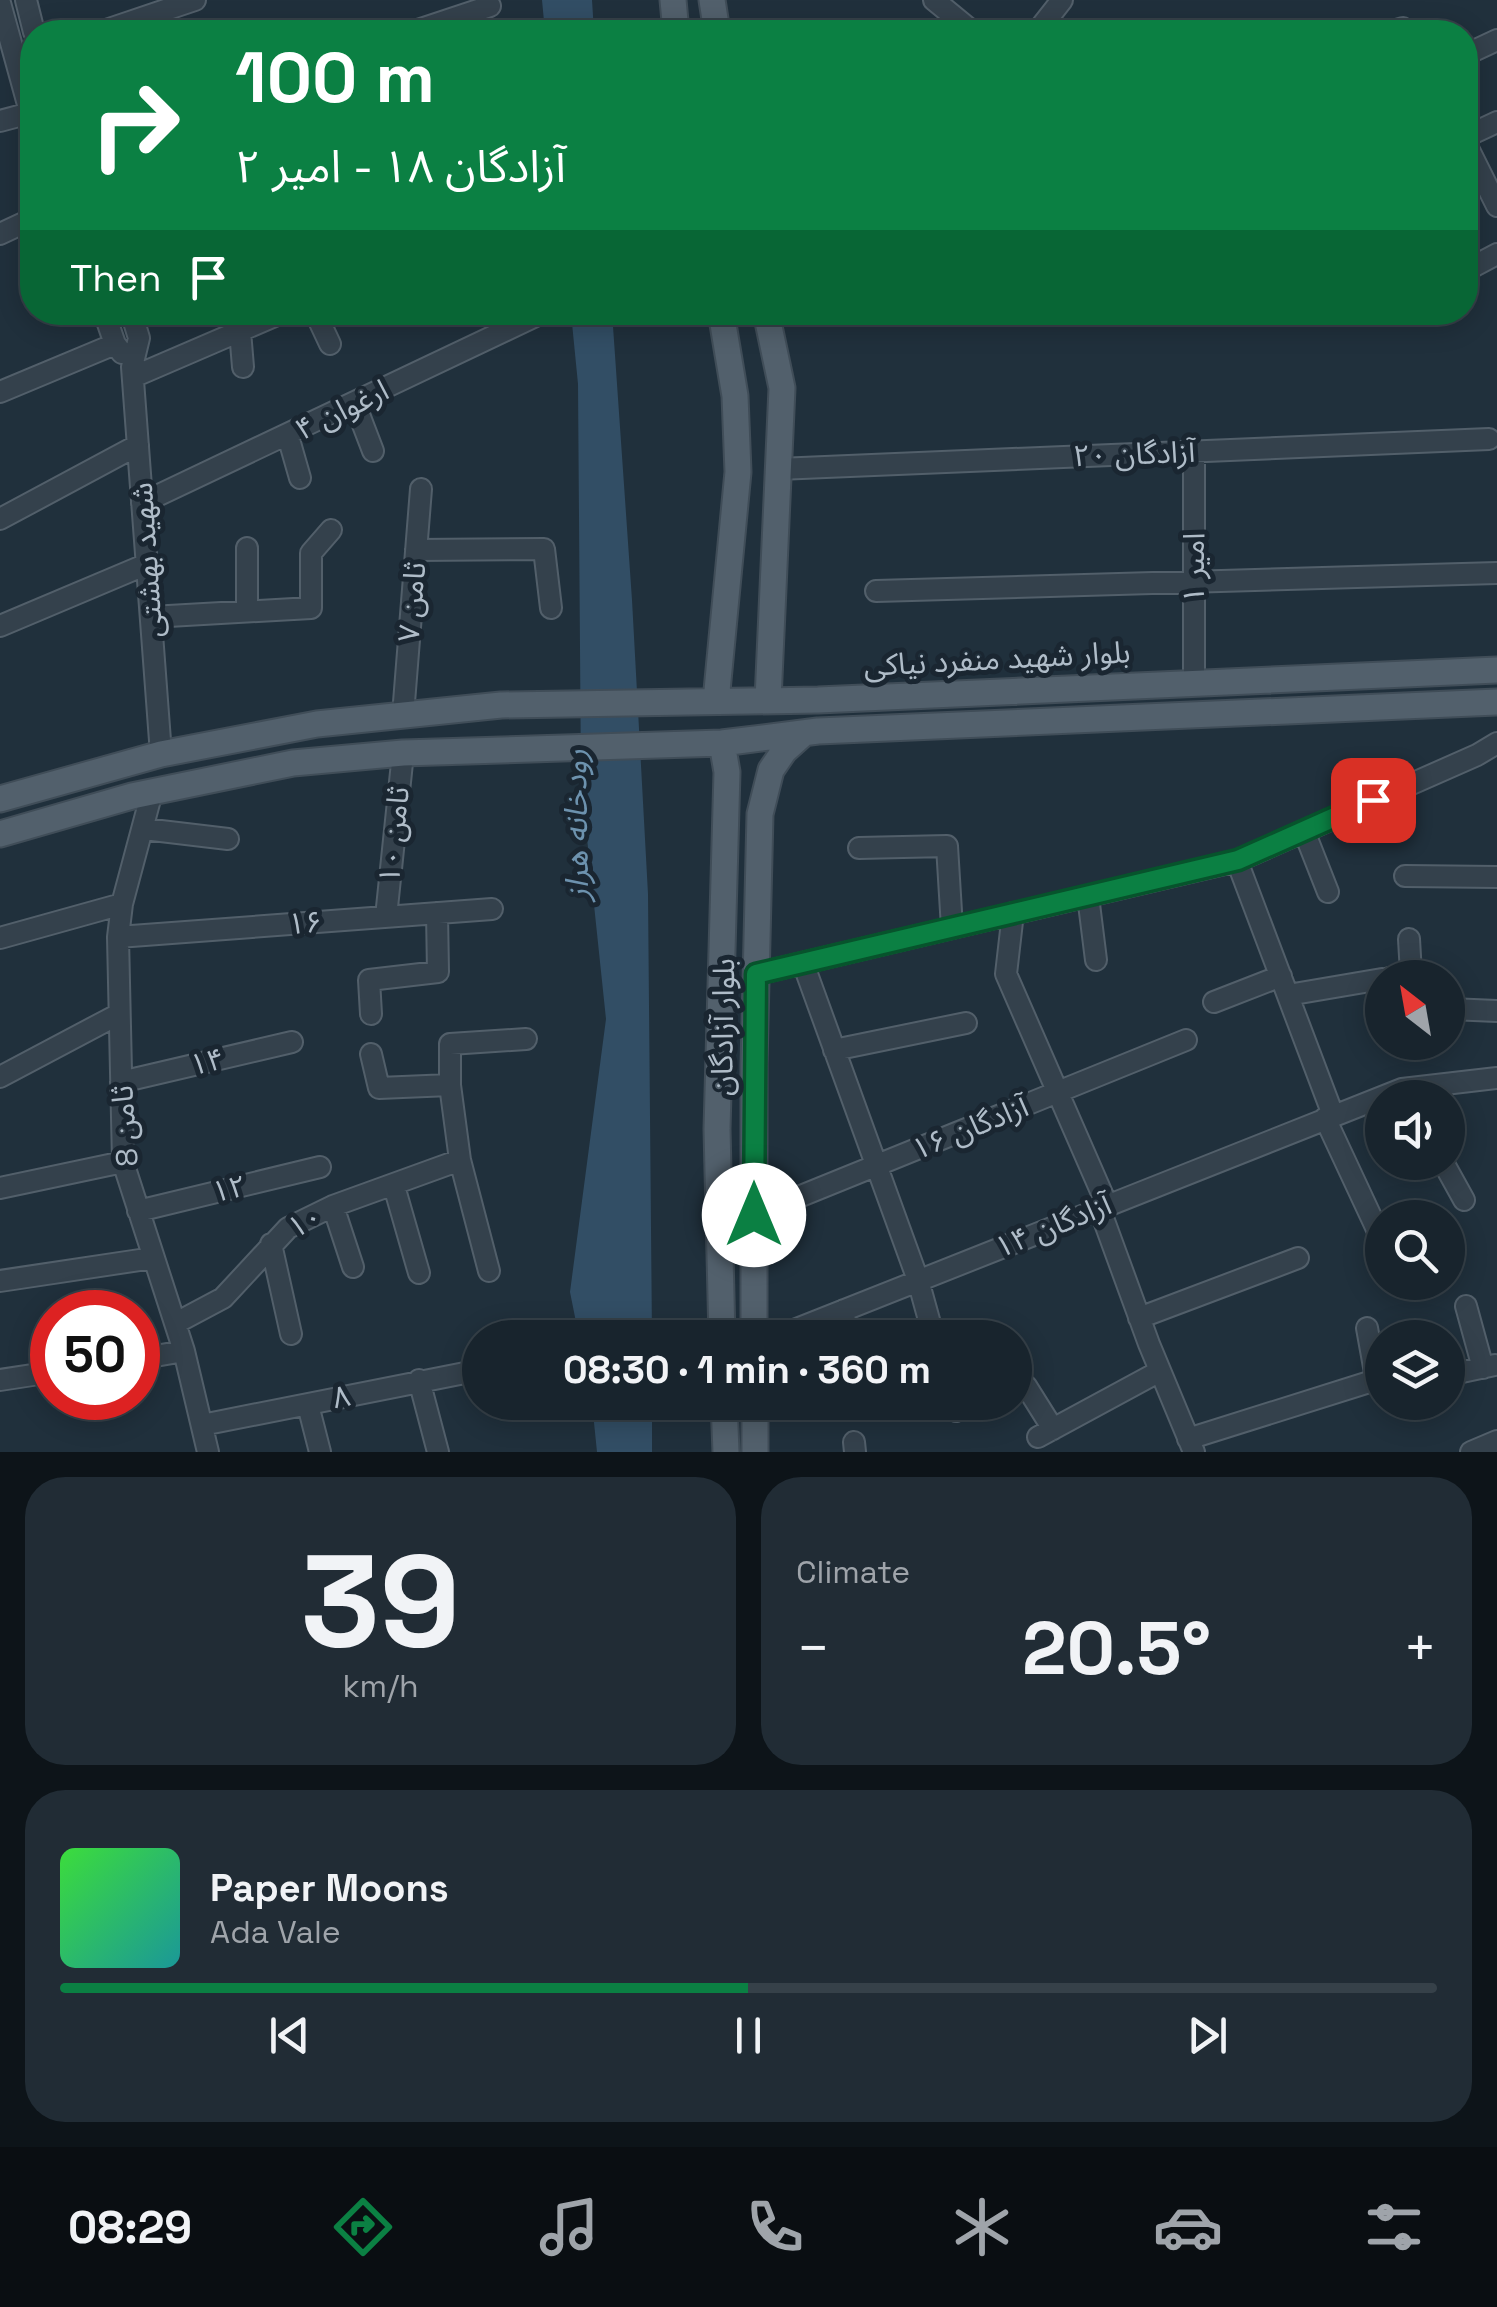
<!DOCTYPE html>
<html lang="en">
<head>
<meta charset="utf-8">
<style>
  :root { --surface:#18242d; --page:#212c35; --text:#f1f3f6; --muted:#9fa4aa; --line:#364149; --accent:#0b8043 }
  body { margin:0; font-family:"Space Grotesk","Noto Sans Arabic",sans-serif; background:var(--page); color:var(--text); height:100vh; display:flex; flex-direction:column; font-size:38px; white-space:nowrap }
  * { box-sizing:border-box; margin:0 }
  p { font-size:32px; color:var(--muted) }
  .icon { flex:none; width:55px; height:55px; fill:none; stroke:currentColor; stroke-width:2; stroke-linecap:round; stroke-linejoin:round }
  .map { position:relative; height:1452px; overflow:hidden }
  .drawer { display:flex; flex-direction:column; gap:25px; padding:25px; background:#0d1419; flex:1 }
  .drawer>* { flex:none }
  .top-card { position:absolute; left:20px; top:20px; width:1458px; height:305px; border-radius:40px; box-shadow:0 5px 25px #0003,0 0 0 2px var(--line); background:#0b8043; color:#fff; overflow:hidden }
  .needle { width:65px; rotate:329deg }
  .controls { position:absolute; left:1365px; top:960px; display:grid; gap:20px }
  .controls a { display:grid; place-items:center; width:100px; height:100px; border-radius:50%; background:var(--surface); box-shadow:0 5px 25px #0003,0 0 0 2px var(--line); font-size:50px }
  .speed { position:absolute; left:30px; top:1290px; display:flex; gap:20px; font-size:50px; font-weight:700; text-align:center }
  .speed>* { display:grid; place-content:center; width:130px; height:130px; border-radius:50%; background:var(--surface); box-shadow:0 5px 25px #0003,0 0 0 2px var(--line); line-height:1 }
  .speed .limit { border:15px solid #d22; background:#fff; color:#111 }
  .pin { position:absolute; display:grid; place-items:center; width:85px; height:85px; color:#fff; margin:-42px; border-radius:20px; box-shadow:0 5px 15px #0006 }
  .me { position:absolute; width:110px; margin:-55px; rotate:0deg; stroke-linejoin:round; filter:drop-shadow(0 0 8px #0008) }
  .turn { display:flex; align-items:center; gap:35px; height:210px; padding:0 50px; font-size:45px }
  .turn .icon { width:130px; height:130px; stroke-width:2.5 }
  .turn b { display:block; font-size:70px; line-height:85px }
  .then { display:flex; align-items:center; height:95px; padding:0 50px; background:#0003; gap:20px; font-size:38px }
  .big { font-size:75px; font-weight:800; line-height:1.1 }
  .drawer .card { flex:1; display:flex; flex-direction:column; justify-content:center; gap:15px; min-width:0; padding:0 35px; border-radius:40px; background:var(--page) }
  .drawer .dial { align-items:center; gap:0 }
  .dial b { font-size:130px; line-height:1 }
  .song { display:flex; align-items:center; gap:30px }
  .cover { width:120px; height:120px; border-radius:15px; background:linear-gradient(135deg,hsl(120 70% 55%),hsl(180 70% 35%)) }
  .played { height:10px; border-radius:5px; background:linear-gradient(90deg,var(--accent) 50%,var(--line) 50%) }
  .keys { display:flex; justify-content:space-around; direction:ltr }
  .heat { display:flex; justify-content:space-between; align-items:center; font-size:55px; direction:ltr }
  .drawer .tiles { flex:1; display:grid; gap:25px; grid-template-columns:1fr 1fr }
  .card:last-child { grid-column:span 2 }
  .trip { position:absolute; left:462px; top:1320px; width:570px; height:100px; border-radius:50px; background:var(--surface); box-shadow:0 5px 25px #0003,0 0 0 2px var(--line); font-weight:800; line-height:100px; text-align:center }
  .menu { display:flex; height:160px; justify-content:space-around; align-items:center; background:#0a0e12; color:var(--muted) }
  .menu .icon { width:70px; height:70px }
  .menu .active { color:var(--accent) }
  .menu b { font-size:45px; color:var(--text) }
  .map>svg:first-child { display:block }
  .water { fill:#324e65 }
  .lines { fill:none; stroke-linecap:round; stroke-linejoin:round }
  .minor-casing { stroke:#525f6a; stroke-width:24 }
  .major-casing { stroke:#404d58; stroke-width:29 }
  .minor { stroke:#34414c; stroke-width:20 }
  .major { stroke:#52606c; stroke-width:25 }
  .route-casing { stroke:#07532c; stroke-width:25 }
  .route { stroke:#0b8043; stroke-width:18 }
  .labels { text-anchor:middle; stroke-width:10; stroke-linejoin:round; paint-order:stroke }
  .street-label { font-size:30px; fill:#afbcc8; stroke:#1a2631 }
  .water-label { font-size:32px; font-style:italic; fill:#6d92ae; stroke:#1a2631 }
</style>
</head>
<body>
<div class="map">
<svg width="1497" height="1452" viewBox="0 0 1497 1452">
  <rect width="100%" height="100%" fill="#20303c"/>
  <path class="water" d="M542 0H592L594 32H545Z
    M612 312 632 600 648 894 652 1337H579L570 1292 606 1019 581 781 578 384 571 313Z
    M592 1403H652V1452H597Z"/>
  <g class="lines">
    <g class="minor-casing">
      <path id="minor" d="M26 0 34 32
        M934 0 973 32
        M0 3 32 119
        M100 32 195 0
        M412 32 490 6
        M1037 32 1062 0
        M1389 32 1403 28 1408 32
        M1465 55 1497 40
        M0 121 30 113
        M1465 137 1497 122
        M1465 142 1497 206
        M0 234 32 219
        M1465 271 1497 254
        M104 312 115 344 122 353
        M131 312 139 338 132 367 161 754
        M232 312 240 331 243 367
        M315 312 330 344
        M133 377 284 312
        M0 392 115 344
        M355 404 373 451
        M288 436 300 478
        M778 469 1489 439
        M142 503 540 314
        M0 519 138 445
        M416 550 544 549 551 608
        M876 591 1497 573
        M247 611V548
        M151 617 311 608V553L331 530
        M0 626 147 564
        M1194 683V452
        M403 715 421 489
        M152 792 122 904 118 937 123 1162 184 1351 208 1452
        M144 829 228 839
        M1304 831 1328 892
        M859 848 947 846 952 928
        M1237 861 1333 1115
        M1405 876 1497 877
        M1088 896 1096 960
        M1013 913 1006 974 1107 1205
        M386 917 403 753
        M118 937 492 909
        M0 938 122 904
        M803 963 918 1280 934 1338
        M756 974 1237 861 1477 755 1497 743
        M1389 978 1411 974 1409 939
        M1288 995 1382 979
        M1214 1002 1281 976
        M1450 1009 1497 1011
        M371 1014 369 980 438 972 437 913
        M834 1050 966 1023
        M371 1054 379 1088 450 1085 460 1160 489 1271
        M0 1077 119 1014
        M121 1082 292 1042
        M450 1085V1044L526 1039
        M1325 1118 1381 1238
        M1443 1162 1464 1200
        M394 1186 419 1273
        M0 1188 123 1162
        M333 1206 353 1267
        M1099 1207 1149 1344 1194 1452
        M138 1211 320 1167
        M754 1215 1186 1040
        M271 1244 291 1334
        M0 1281 153 1258
        M1466 1306 1483 1368
        M844 1310 846 1338
        M1139 1318 1298 1258
        M176 1323 223 1298 288 1228 333 1206 460 1160
        M1367 1328 1376 1378
        M774 1338 1402 1089 1497 1078
        M138 1359 184 1351
        M1448 1375 1495 1365
        M0 1380 52 1372
        M419 1380 438 1452
        M1026 1386 1053 1429
        M953 1402 956 1411
        M308 1405 320 1452
        M202 1425 480 1370
        M1038 1437 1160 1371
        M1188 1439 1382 1378
        M854 1442 855 1452
        M1471 1452 1497 1441"/>
    </g>
    <g class="major-casing">
      <path id="major" d="M673 0 676 32
        M712 0 717 32
        M766 312 782 388 768 700
        M716 701 738 472 735 396 721 312
        M0 799 161 754 317 724 501 705 818 700 1497 670
        M0 834 132 796 293 763 403 753 722 743 818 731 1497 702
        M722 1338 717 1129 727 772 722 743
        M754 1338V1065L760 814 771 770 784 751 804 733
        M724 1402 726 1452
        M755 1402V1452"/>
    </g>
    <use href="#minor" class="minor"/>
    <use href="#major" class="major"/>
  </g>
  <g class="lines">
    <g class="route-casing">
      <path id="route" d="M754 1215 756 974 1238 860 1373 800"/>
    </g>
    <use href="#route" class="route"/>
  </g>
  <g class="labels">
    <g class="street-label">
      <text transform="translate(342 410) rotate(-26)" y="10">ارغوان ۴</text>
      <text transform="translate(1134 454) rotate(-2)" y="10">آزادگان ۲۰</text>
      <text transform="translate(147 560) rotate(-94)" y="10">شهید بهشتی</text>
      <text transform="translate(1194 568) rotate(-90)" y="10">امیر ۱</text>
      <text transform="translate(412 602) rotate(-85)" y="10">ثامن ۷</text>
      <text transform="translate(997 659) rotate(-3)" y="10">بلوار شهید منفرد نیاکی</text>
      <text transform="translate(394 835) rotate(-84)" y="10">ثامن ۱۰</text>
      <text transform="translate(305 923) rotate(-4)" y="10">۱۶</text>
      <text transform="translate(723 1027) rotate(-89)" y="10">بلوار آزادگان</text>
      <text transform="translate(207 1062) rotate(-13)" y="10">۱۴</text>
      <text transform="translate(125 1126) rotate(-94)" y="10">ثامن 8</text>
      <text transform="translate(970 1128) rotate(-22)" y="10">آزادگان ۱۶</text>
      <text transform="translate(229 1189) rotate(-13)" y="10">۱۲</text>
      <text transform="translate(305 1222) rotate(-29)" y="10">۱۰</text>
      <text transform="translate(1053 1226) rotate(-22)" y="10">آزادگان ۱۴</text>
      <text transform="translate(341 1397) rotate(-12)" y="10">۸</text>
    </g>
    <g class="water-label">
      <text transform="translate(576 825) rotate(-91)" y="11">رودخانه هراز</text>
    </g>
  </g>
</svg>
<div class="controls">
<a><svg class="needle" viewBox="-14 -14 28 28"><path d="M0-13l5 13h-10z" fill="#e53935"/><path d="M0 13l5-13h-10z" fill="#9fa4aa"/></svg></a>
<a><svg class="icon" aria-label="sound" viewBox="0 0 24 24"><path d="M4 9h4l5-4v14l-5-4H4zM17 9q2 3 0 6"/></svg></a>
<a><svg class="icon" aria-label="search" viewBox="0 0 24 24"><circle cx="10" cy="10" r="6"/><path d="M15 15l6 6"/></svg></a>
<a><svg class="icon" aria-label="layers" viewBox="0 0 24 24"><path d="M12 4l9 5-9 5-9-5zM3 14l9 5 9-5"/></svg></a>
</div>
<div class="speed"><div class="limit">50</div></div>
<div class="pin" style="left:1373px;top:800px;background:#d93025"><svg class="icon" aria-label="arrive" viewBox="0 0 24 24"><path d="M6 21V4h12l-3 4 3 4H6"/></svg></div>
<svg class="me" style="left:754px;top:1215px" viewBox="-20 -20 40 40"><circle r="19" fill="#fff"/><path d="M0-13L10 11 0 6-10 11z" fill="#0b8043"/></svg>
<div class="trip">08:30 · 1 min · 360 m</div>
<div class="top-card">
<div class="turn"><svg class="icon" aria-label="right" viewBox="0 0 24 24"><path d="M7 20v-9h11M14 6l5 5-5 5"/></svg><div><b>100 m</b>آزادگان ۱۸ - امیر ۲</div></div>
<div class="then">Then<svg class="icon" aria-label="arrive" viewBox="0 0 24 24"><path d="M6 21V4h12l-3 4 3 4H6"/></svg></div>
</div>
</div>
<section class="drawer">
<div class="tiles">
<div class="card dial"><b>39</b><p>km/h</p></div>
<div class="card"><p>Climate</p>
<div class="heat"><a>−</a><b class="big">20.5°</b><a>+</a></div>
</div>
<div class="card">
<div class="song"><i class="cover"></i><div><b>Paper Moons</b><p>Ada Vale</p></div></div>
<div class="played"></div>
<div class="keys"><svg class="icon" aria-label="previous" viewBox="0 0 24 24"><path d="M18 5L8 12l10 7zM5 5v14"/></svg><svg class="icon" aria-label="pause" viewBox="0 0 24 24"><path d="M8 5v14M16 5v14"/></svg><svg class="icon" aria-label="next" viewBox="0 0 24 24"><path d="M6 5l10 7-10 7zM19 5v14"/></svg></div>
</div>
</div>
</section>
<nav class="menu">
<b>08:29</b>
<svg class="icon active" aria-label="directions" viewBox="0 0 24 24"><path d="M12 3l9 9-9 9-9-9zM9 14v-3h6M13 9l2 2-2 2"/></svg>
<svg class="icon" aria-label="music" viewBox="0 0 24 24"><path d="M9 18V5l10-2v13"/><circle cx="6" cy="18" r="3"/><circle cx="16" cy="16" r="3"/></svg>
<svg class="icon" aria-label="phone" viewBox="0 0 24 24"><path d="M5 4h4l2 5-3 2q2 4 5 5l2-3 5 2v4C11 20 4 13 5 4z"/></svg>
<svg class="icon" aria-label="climate" viewBox="0 0 24 24"><path d="M12 3v18M4 7l16 10M4 17L20 7"/></svg>
<svg class="icon" aria-label="car" viewBox="0 0 24 24"><path d="M5 17H2v-5l4-1 3-4h7l3 4 3 1v5h-3M9 17h6M6 11h13"/><circle cx="7" cy="17" r="2"/><circle cx="17" cy="17" r="2"/></svg>
<svg class="icon" aria-label="filters" viewBox="0 0 24 24"><path d="M4 7h16M4 17h16"/><circle cx="9" cy="7" r="2"/><circle cx="15" cy="17" r="2"/></svg>
</nav>
</body>
</html>
